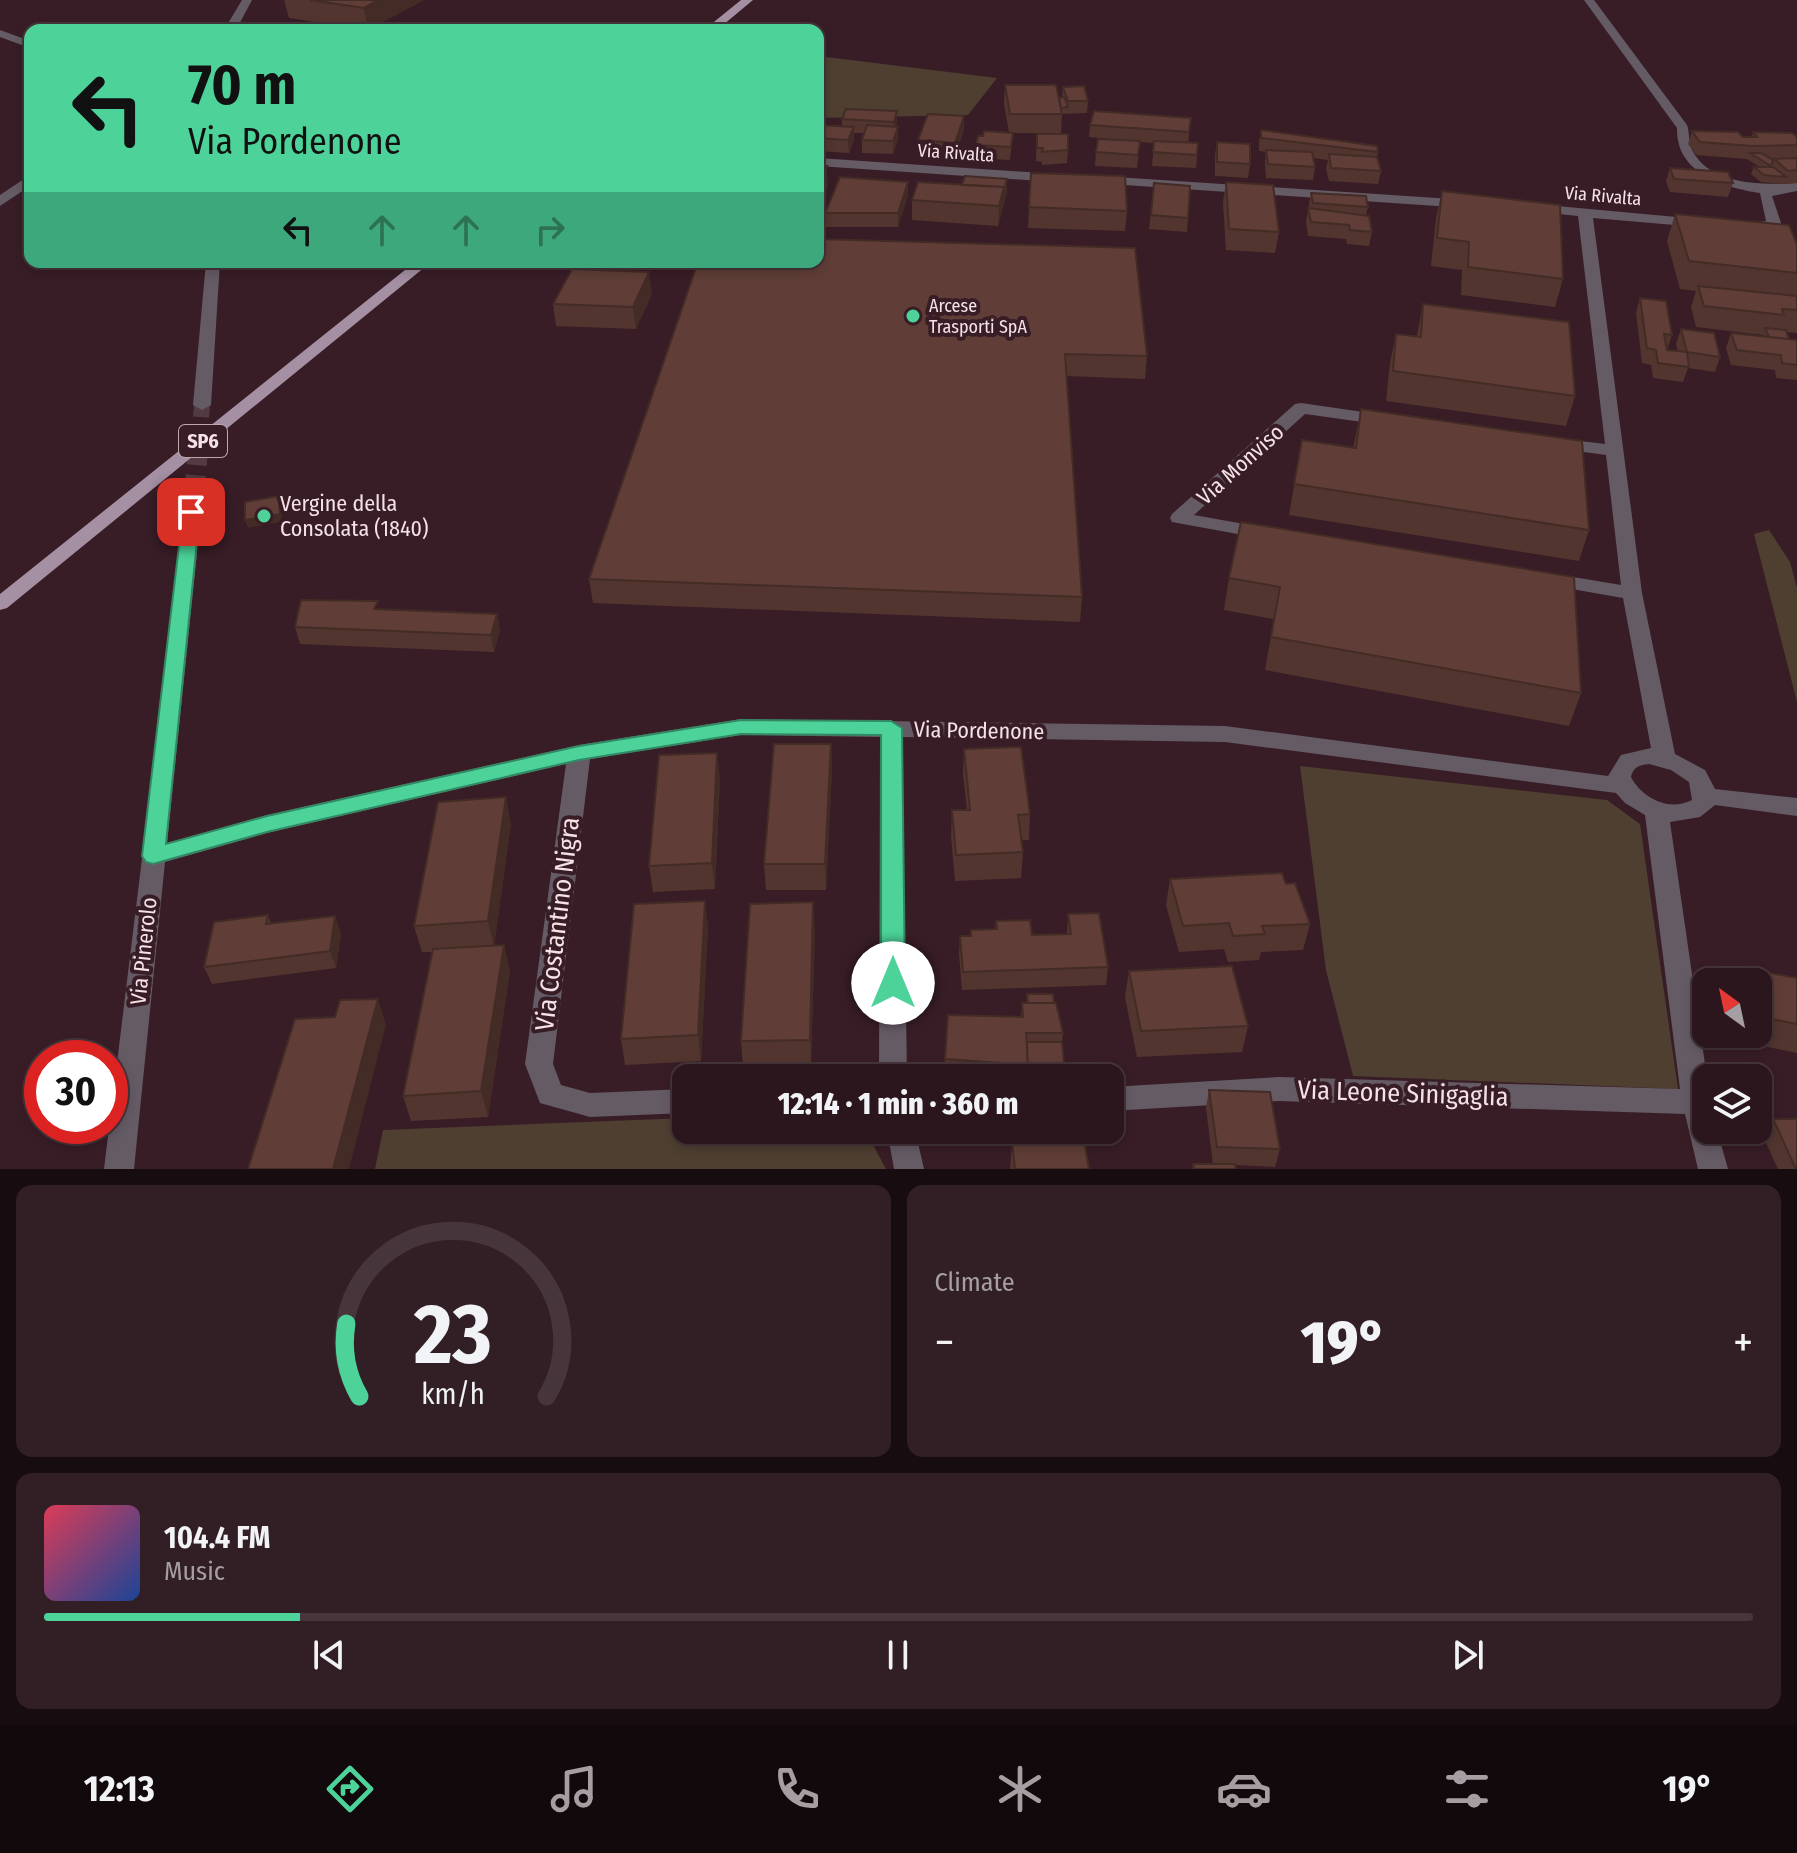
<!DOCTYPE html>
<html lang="en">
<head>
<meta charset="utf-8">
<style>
  :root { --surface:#2a161c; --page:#321f25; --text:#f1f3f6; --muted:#a59fa3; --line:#46353b; --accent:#4dd39a }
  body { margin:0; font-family:"Fira Sans Condensed",sans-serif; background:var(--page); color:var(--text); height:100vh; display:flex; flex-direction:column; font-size:30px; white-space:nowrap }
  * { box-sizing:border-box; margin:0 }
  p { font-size:26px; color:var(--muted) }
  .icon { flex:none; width:44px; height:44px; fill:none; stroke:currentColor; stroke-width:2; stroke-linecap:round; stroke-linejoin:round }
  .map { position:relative; height:1169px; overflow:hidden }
  .panel { display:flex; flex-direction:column; gap:16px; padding:16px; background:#170c0f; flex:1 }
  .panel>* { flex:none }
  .banner { position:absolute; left:24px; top:24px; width:800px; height:244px; border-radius:16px; box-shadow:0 4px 12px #0003,0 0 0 2px var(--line); background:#4dd39a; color:#111; overflow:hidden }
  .needle { width:52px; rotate:327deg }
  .buttons { position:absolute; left:1692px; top:968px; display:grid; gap:16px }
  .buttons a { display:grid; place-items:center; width:80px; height:80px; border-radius:16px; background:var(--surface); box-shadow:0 4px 12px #0003,0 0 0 2px var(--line); font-size:40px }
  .speed { position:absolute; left:24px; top:1040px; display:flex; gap:16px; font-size:40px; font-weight:700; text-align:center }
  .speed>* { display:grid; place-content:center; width:104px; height:104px; border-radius:50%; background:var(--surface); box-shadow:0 4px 12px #0003,0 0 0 2px var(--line); line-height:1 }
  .speed .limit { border:12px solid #d22; background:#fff; color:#111 }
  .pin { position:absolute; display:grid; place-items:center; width:68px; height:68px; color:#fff; margin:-34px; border-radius:16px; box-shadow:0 4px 12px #0006 }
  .me { position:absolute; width:88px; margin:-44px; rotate:0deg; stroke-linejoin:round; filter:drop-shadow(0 0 6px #0008) }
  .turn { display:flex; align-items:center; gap:28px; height:168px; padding:0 32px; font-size:36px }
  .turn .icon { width:104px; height:104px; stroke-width:2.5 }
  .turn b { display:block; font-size:56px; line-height:68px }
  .lanes { display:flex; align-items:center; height:76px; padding:0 32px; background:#0003; justify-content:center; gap:40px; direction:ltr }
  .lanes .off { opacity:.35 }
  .big { font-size:60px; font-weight:800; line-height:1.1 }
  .panel .card { flex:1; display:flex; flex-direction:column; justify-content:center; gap:12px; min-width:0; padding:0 28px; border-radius:16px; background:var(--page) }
  .panel .dial { align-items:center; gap:0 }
  .dial svg { height:208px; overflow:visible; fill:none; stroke:var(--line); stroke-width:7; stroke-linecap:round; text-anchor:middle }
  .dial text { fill:var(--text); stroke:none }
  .song { display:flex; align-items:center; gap:24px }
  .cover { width:96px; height:96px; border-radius:12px; background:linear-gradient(135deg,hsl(350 70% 55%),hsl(220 70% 35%)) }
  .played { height:8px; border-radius:4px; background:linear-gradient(90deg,var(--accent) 15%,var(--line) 15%) }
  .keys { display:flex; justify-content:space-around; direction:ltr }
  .heat { display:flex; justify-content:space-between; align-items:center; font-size:44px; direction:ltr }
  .panel .tiles { flex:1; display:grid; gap:16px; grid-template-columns:1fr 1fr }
  .card:last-child { grid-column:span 2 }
  .trip { position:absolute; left:672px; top:1064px; width:452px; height:80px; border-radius:16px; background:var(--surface); box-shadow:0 4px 12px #0003,0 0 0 2px var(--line); font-weight:800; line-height:80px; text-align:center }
  .tab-bar { display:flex; height:128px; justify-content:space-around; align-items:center; background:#11090b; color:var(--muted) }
  .tab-bar .icon { width:56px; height:56px }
  .tab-bar .active { color:var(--accent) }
  .tab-bar b { font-size:36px; color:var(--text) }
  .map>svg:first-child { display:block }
  .green { fill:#4e3f31 }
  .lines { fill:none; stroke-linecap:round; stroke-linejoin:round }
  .minor-tunnel-far1 { stroke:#543b43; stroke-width:16; stroke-dasharray:16 8; stroke-linecap:butt }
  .minor-tunnel { stroke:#543b43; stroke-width:20; stroke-dasharray:20 10; stroke-linecap:butt }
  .minor { fill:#655b65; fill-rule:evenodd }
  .primary { fill:#a48fa3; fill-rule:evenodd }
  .wall { fill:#53352f }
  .shaded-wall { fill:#432b26 }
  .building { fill:#603e37; stroke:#432b26; stroke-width:2 }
  .route { fill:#4dd39a; stroke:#328964; stroke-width:2 }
  .poi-dot { fill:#4dd39a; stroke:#381d26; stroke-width:3 }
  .labels { text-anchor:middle; stroke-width:8; stroke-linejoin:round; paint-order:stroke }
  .far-street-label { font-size:18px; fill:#f5e2e7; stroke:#381d26 }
  .far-poi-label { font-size:18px; fill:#f5e2e7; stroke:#381d26; text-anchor:start }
  .shield { fill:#381d26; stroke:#bca7ad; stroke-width:2 }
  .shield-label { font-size:20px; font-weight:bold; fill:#f5e2e7 }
  .street-label { font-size:22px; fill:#f5e2e7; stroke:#381d26 }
  .poi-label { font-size:22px; fill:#f5e2e7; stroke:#381d26; text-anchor:start }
  .near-street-label { font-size:26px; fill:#f5e2e7; stroke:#381d26 }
</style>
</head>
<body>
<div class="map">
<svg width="1797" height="1169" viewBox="0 0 1797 1169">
  <rect width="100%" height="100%" fill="#381d26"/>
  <path class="green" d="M818 56 997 78 968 115 818 118Z
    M1769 530 1790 562 1797 588V702L1754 534Z
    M1300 766 1607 800 1640 824 1678 1089 1353 1076 1326 970Z
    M686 1118V1130H865L886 1169H375L383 1130Z"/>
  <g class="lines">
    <path class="minor-tunnel-far1" d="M199 441 202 405"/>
    <path class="minor-tunnel" d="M194 495 199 439"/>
    <path class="minor" d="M242 0H252L236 30H224Z
      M1584 0H1594L1687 125C1690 133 1688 142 1692 150 1710 186 1764 185 1797 183V191L1772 196 1781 223C1772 233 1757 234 1745 231V225L1766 221 1760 193C1722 187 1676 173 1677 128Z
      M0 30 30 41V48L0 37Z
      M818 158 1056 174 1063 178 1056 182 818 166Z
      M30 175V186L0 206V195Z
      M1100 176 1467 200 1474 204 1467 208 1095 183V177Z
      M1535 204 1698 219 1705 223 1698 227 1593 218 1642 593 1675 754 1705 770 1715 789 1797 798V816L1715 805 1700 817 1670 822 1707 1078 1706 1130H1717L1728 1169H1698L1685 1114 1279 1101 1110 1111V1087L1279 1077 1680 1089 1645 815 1625 803 1616 793 1225 742 902 737 907 1078H879L880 737 741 735 590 759 553 1064 561 1085 590 1093 686 1089V1113L590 1117 540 1103 525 1064 566 764 267 833 165 862 134 1169H104L187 491 194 489 203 495 167 843 267 815 579 745 741 719 1225 726 1608 776 1621 755 1651 748 1623 598 1549 585 1539 579 1549 573 1621 585 1606 455 1555 448 1546 443 1555 438 1605 444 1578 216 1530 211V205ZM1649 764 1671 770 1689 782 1692 800C1669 812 1642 798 1631 777 1633 767 1639 765 1649 764Z
      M206 262H220L211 405 202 410 193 405Z
      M1301 403 1384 415 1393 420 1384 425 1305 414 1194 515 1272 529 1275 533 1272 537 1265 539 1172 522 1170 518 1172 514 1295 404Z
      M887 1130H915L924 1169H894Z"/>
    <path class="primary" d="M741 0H753L717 30H704Z
      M415 262H431L7 608 0 610V594Z"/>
  </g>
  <path class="wall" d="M284 0H424L368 30 289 18Z
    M1005 85 1059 98 1062 97 1063 87 1088 101 1087 113 1062 114 1061 133H1013L1010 160 975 158 976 145 1009 132 1004 104Z
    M897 111 896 127 898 140 893 154 862 153V140L864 133H854V140L849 153 818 151V125L842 126V119Z
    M964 116V129L955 156 918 153V140Z
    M1191 118 1188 143 1197 155 1196 168 1152 166 1154 143 1140 142 1137 168 1095 166 1096 152 1135 141 1089 137 1090 125Z
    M1261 130 1378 152 1377 157 1381 171 1378 184 1329 181 1326 168 1328 160 1313 158 1315 167 1313 180 1266 178 1265 163 1266 152 1259 151V143Z
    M1692 131 1743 137H1752L1753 132 1797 137V158L1771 159 1773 160 1797 158V183L1783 184 1761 182 1751 174 1754 167H1760L1747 159 1696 155 1688 144Z
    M1037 134 1068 150 1067 163 1042 165V162L1036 161Z
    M1217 142 1250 164 1248 178 1215 176V155Z
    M1670 168 1733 183 1728 197 1670 192 1666 181Z
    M1031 173 1127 211 1125 231 1028 228Z
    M1007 179V192L998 226 912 220V200L962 185Z
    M1226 182 1279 232 1275 253 1226 250 1223 202Z
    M1154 183 1188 218 1187 232 1149 229Z
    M1442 191 1563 279 1555 307 1461 295 1462 270 1431 266 1436 218Z
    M1311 193 1368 207 1366 215 1372 232 1369 246 1347 244 1346 239 1308 236 1306 222Z
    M908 195 898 227H825V213Z
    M1675 214 1797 273V333L1786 332 1789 339 1797 340V380L1776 378 1775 370 1731 365 1726 348 1731 333 1763 336V335L1696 327 1691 307 1696 291 1680 289 1667 241Z
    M259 262H319L260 267Z
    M698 262 1147 356 1145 379 1066 376 1082 597 1080 622 593 603 589 579Z
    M652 294 636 329 556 326 553 304Z
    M1640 298 1672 335 1667 350 1678 351 1676 344 1681 329 1720 357 1715 372 1688 368 1683 382 1653 378 1651 365 1642 363 1636 312Z
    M1423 304 1575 396 1566 426 1386 401 1390 363 1396 334 1417 336Z
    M1361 409 1589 530 1579 561 1289 515 1302 440 1353 448Z
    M1241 522 1581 693 1569 726 1265 670 1274 619 1224 610 1229 578Z
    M497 614 500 631 494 652 300 644 295 627Z
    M831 744 832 770 826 890H766L764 864Z
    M964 749 1030 814 1029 840H1021L1023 852 1021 878 955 881 951 836 952 810H967L963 774Z
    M720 778 715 889 653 892 649 866Z
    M511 823 494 946 504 945 510 971 488 1117 411 1121 403 1096 432 952H422L414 926Z
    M1170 879 1286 884 1310 924 1303 950 1261 952 1259 960 1228 962 1224 949 1179 952 1166 905Z
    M705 901 708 927 701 1061 625 1065 621 1039Z
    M1068 914 1108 967 1106 985 962 990 959 954 960 936H970L995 929 996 921 1032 935 1067 934Z
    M268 915 271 924 341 933 336 968 212 984 204 967Z
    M815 928 811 1066 743 1067 741 1041Z
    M1129 971 1248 1026 1242 1052 1137 1057 1125 997Z
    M1764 972 1797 978V1053L1758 1045 1757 1034H1758V983Z
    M1027 994 1054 1003 1063 1033 1062 1042 1065 1078 944 1077 945 1059 1021 1017 1022 1003H1026Z
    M1209 1090 1280 1149 1275 1167 1235 1165 1236 1169H1192L1193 1164H1213L1206 1108Z
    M1773 1119 1797 1169H1778L1763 1136Z
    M1012 1142 1089 1169H1010Z"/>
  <path class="shaded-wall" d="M378 0H424L368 30 364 8Z
    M897 111V124L894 134V122Z
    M964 116V129L955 156V143Z
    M854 127V140L849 153 848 140Z
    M898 127V140L893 154V141Z
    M827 166 828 186 818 210V188Z
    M1007 179V192L998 226 999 206Z
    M908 182V195L898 227V213Z
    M649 272 652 294 636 329 633 307Z
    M279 496 281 504 282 522 248 528 245 520Z
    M497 614 500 631 494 652 491 635Z
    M831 744 832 770 826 890 825 864Z
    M717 753 720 778 715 889 712 863Z
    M506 797 511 823 494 947 488 921Z
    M705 901 708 927 701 1061 698 1035Z
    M813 902 815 928 811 1066 810 1040Z
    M335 916 341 933 336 968 330 951Z
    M504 945 510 971 488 1117 481 1091Z
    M378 999 386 1025 349 1169H333Z"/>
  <path class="building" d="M310 0H378L364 8Z
    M281 26 305 30H274Z
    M1005 85H1056L1062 114H1010Z
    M1084 86 1088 101H1068L1063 87Z
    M1064 97 1068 107 1061 108 1059 98Z
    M846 109 897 111 894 122 842 119Z
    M1094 111 1191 118 1189 132 1090 125Z
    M928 114 964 116 955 143 918 140Z
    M818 125 854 127 848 140 818 138Z
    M867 125 898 127 893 141 862 140Z
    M1261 130 1377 146 1378 152 1261 138Z
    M984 131 1013 133 1011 147 976 145 978 136H983Z
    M1692 131 1738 132 1743 137H1757L1753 132 1792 133 1797 137V145L1752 146 1700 142Z
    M1037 134H1068V150L1042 152 1043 148H1037Z
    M1098 139 1140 141 1138 155 1096 152Z
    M1154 141 1198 143 1197 155 1153 152Z
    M1217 142 1250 144V164L1217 162Z
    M1266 150 1312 152 1315 167 1268 164Z
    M1750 153H1761L1773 160 1771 166Z
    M1329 154 1377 157 1381 171 1331 168Z
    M1797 158V170L1788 171 1774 159Z
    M818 166H827L818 188Z
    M1754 167H1773L1786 177 1764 175Z
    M1670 168 1728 172 1733 183 1674 179Z
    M1031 173 1125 176 1127 211 1029 207Z
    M965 176 1007 179 1003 194 1004 187 962 185Z
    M840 177 908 182 898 213H825Z
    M918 182 1004 187 999 206 912 200Z
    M1226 182 1273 185 1279 232 1229 229Z
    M1154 183 1190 186 1188 218 1151 215Z
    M1442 191 1560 205 1563 279 1468 267 1469 242 1437 238Z
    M1311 193 1366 196 1368 207 1313 203Z
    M1308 208 1369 216 1372 232 1350 230 1349 225 1311 222Z
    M1675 214 1789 225 1797 245V273L1689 261Z
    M818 239 1135 248 1147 356 1065 354 1082 597 589 579 698 262H818Z
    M572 269 649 272 633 307 553 304Z
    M1698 286 1797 296V310L1782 309 1784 315 1704 306Z
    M1640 298 1666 301 1672 335 1664 334 1667 350 1687 352 1689 367 1658 363 1656 350 1647 348Z
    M1423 304 1569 322 1575 396 1393 371 1396 334 1421 337Z
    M1765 328 1786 330 1789 339 1769 337Z
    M1681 329 1714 333 1720 357 1687 352Z
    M1731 333 1797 340V365L1782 363 1781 355 1737 350Z
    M1361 409 1582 441 1589 530 1294 484 1302 440 1356 448Z
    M279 496 280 514 245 520V502Z
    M1241 522 1574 577 1581 693 1271 637 1280 587 1229 578Z
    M301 600 378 601 374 609 497 614 491 635 295 627Z
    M774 744H831L825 864H764Z
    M1021 747 1030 814 1018 815 1023 852 956 855 952 810H970L964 749Z
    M717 753 712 863 649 866 659 755Z
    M506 797 488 921 414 926 438 802Z
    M1282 873 1286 884 1295 883 1310 924 1262 926 1265 934 1233 936 1229 923 1183 926 1170 879Z
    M705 901 698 1035 621 1039 634 904Z
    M813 902 810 1040 741 1041 750 904Z
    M1099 913 1108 967 963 972 960 936H971V930L997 929 996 921 1030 920 1032 935 1071 934 1068 914Z
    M268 915 266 924 335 916 330 951 204 967 214 922Z
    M504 945 481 1091 403 1096 433 949Z
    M1232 966 1248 1026 1141 1031 1129 971Z
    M1764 972 1797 978V1024L1772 1019Z
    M1027 994H1053L1054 1003H1028Z
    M378 999 333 1169H248L295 1019 335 1017 340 1000Z
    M1022 1003H1056L1063 1033H1026L1028 1065 945 1059 948 1015 1023 1017Z
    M1027 1042H1062L1065 1074H1028Z
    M1209 1090 1270 1092 1280 1149 1217 1147Z
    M1773 1119H1797V1169H1796Z
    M1084 1139 1089 1169H1015L1012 1142Z
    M1193 1164H1235L1236 1169H1194Z"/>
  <path class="route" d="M191 506 200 512 166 844 267 816 579 746 741 720 891 721 902 728 905 983 901 989 893 992 884 989 881 983V735L741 734 579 760 267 832 153 864 146 862 142 856 183 512Z"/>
  <g class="poi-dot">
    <circle cx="913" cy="316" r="8"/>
    <circle cx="264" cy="516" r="8"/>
  </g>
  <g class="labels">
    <g class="far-street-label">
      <text transform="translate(956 153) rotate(4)" y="6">Via Rivalta</text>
      <text transform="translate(1603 196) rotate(5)" y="6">Via Rivalta</text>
    </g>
    <g class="far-poi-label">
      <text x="929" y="312">Arcese<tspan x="929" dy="21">Trasporti SpA</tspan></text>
    </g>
    <rect class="shield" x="179" y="425" width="48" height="32" rx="6"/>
    <g class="shield-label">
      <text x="203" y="448">SP6</text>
    </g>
    <g class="street-label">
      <text transform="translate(1240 464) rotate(-42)" y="8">Via Monviso</text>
      <text transform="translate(979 730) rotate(1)" y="8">Via Pordenone</text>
      <text transform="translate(143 951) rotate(-84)" y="8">Via Pinerolo</text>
    </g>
    <g class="poi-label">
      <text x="280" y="511">Vergine della<tspan x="280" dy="25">Consolata (1840)</tspan></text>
    </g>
    <g class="near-street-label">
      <text transform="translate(557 924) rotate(-83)" y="9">Via Costantino Nigra</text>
      <text transform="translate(1403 1093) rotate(2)" y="9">Via Leone Sinigaglia</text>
    </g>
  </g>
</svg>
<div class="buttons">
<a><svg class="needle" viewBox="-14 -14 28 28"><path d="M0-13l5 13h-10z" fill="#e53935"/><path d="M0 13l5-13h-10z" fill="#a59fa3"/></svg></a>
<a><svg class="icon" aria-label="layers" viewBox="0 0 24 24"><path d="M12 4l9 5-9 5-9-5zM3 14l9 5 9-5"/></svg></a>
</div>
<div class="speed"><div class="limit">30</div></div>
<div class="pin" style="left:191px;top:512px;background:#d93025"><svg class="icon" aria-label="arrive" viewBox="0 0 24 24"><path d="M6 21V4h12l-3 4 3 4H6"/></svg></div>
<svg class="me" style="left:893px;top:983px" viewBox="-20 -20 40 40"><circle r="19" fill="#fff"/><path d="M0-13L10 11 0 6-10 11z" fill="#4dd39a"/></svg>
<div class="trip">12:14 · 1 min · 360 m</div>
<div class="banner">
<div class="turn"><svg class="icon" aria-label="left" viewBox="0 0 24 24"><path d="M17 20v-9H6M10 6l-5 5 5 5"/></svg><div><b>70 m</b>Via Pordenone</div></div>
<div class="lanes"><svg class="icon" aria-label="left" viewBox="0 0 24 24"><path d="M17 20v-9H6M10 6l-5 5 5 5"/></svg><svg class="icon off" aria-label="ahead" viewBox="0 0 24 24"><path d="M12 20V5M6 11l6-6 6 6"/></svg><svg class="icon off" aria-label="ahead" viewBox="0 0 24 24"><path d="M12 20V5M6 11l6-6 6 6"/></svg><svg class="icon off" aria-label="right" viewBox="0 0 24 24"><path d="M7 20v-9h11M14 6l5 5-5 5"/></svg></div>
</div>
</div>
<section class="panel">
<div class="tiles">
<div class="card dial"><svg viewBox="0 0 100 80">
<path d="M14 69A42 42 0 1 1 86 69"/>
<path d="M14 69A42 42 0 0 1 9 41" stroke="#4dd39a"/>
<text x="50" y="56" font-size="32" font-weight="700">23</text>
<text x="50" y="72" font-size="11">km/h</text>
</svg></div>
<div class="card"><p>Climate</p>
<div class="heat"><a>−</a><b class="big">19°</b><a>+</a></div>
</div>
<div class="card">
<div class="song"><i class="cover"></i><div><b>104.4 FM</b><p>Music</p></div></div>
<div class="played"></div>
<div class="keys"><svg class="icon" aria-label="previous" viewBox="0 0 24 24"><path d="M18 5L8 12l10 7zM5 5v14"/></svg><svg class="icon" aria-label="pause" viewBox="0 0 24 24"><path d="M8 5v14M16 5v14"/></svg><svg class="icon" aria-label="next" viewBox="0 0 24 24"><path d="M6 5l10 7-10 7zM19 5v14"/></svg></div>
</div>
</div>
</section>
<nav class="tab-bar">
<b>12:13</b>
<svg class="icon active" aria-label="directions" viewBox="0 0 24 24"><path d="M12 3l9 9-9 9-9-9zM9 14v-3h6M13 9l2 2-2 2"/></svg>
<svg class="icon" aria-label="music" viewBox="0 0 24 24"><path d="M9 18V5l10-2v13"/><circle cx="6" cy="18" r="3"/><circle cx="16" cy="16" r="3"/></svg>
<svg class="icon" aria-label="phone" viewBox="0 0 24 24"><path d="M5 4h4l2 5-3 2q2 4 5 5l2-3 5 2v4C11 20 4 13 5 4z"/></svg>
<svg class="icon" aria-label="climate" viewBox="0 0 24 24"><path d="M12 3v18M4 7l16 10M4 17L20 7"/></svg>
<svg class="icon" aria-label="car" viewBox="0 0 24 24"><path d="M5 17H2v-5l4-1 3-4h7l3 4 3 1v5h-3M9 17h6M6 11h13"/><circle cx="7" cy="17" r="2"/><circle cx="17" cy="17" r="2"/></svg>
<svg class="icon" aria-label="filters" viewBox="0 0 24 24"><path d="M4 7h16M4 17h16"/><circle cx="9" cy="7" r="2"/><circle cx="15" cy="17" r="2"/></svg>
<b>19°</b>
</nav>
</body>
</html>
